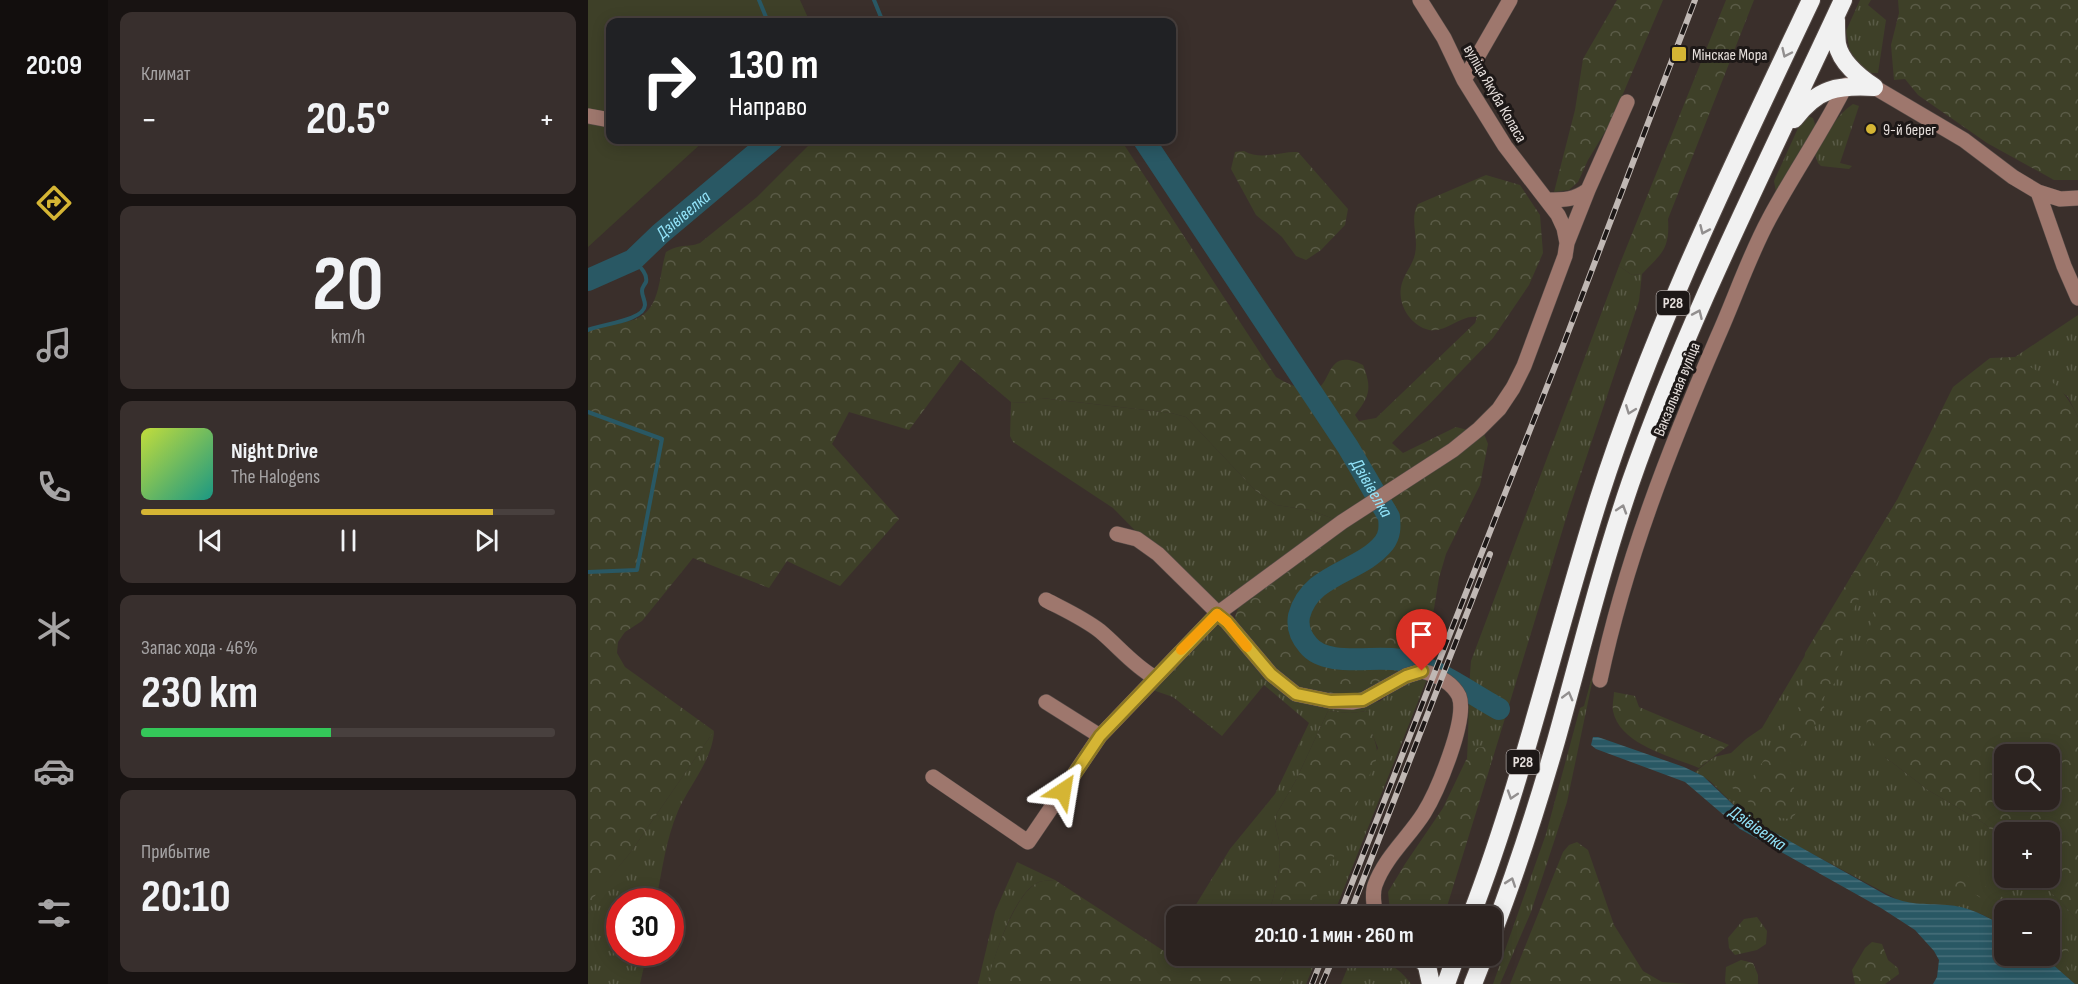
<!DOCTYPE html>
<html lang="ru">
<head>
<meta charset="utf-8">
<style>
  :root { --surface:#2c2320; --page:#382f2d; --text:#f1f3f6; --muted:#a6a4a5; --line:#48403e; --accent:#d5b534 }
  body { margin:0; font-family:"Sofia Sans Condensed",sans-serif; background:var(--page); color:var(--text); height:100vh; display:flex; flex-direction:column; font-size:22px; white-space:nowrap }
  * { box-sizing:border-box; margin:0 }
  p { font-size:20px; color:var(--muted) }
  .icon { flex:none; width:33px; height:33px; fill:none; stroke:currentColor; stroke-width:2; stroke-linecap:round; stroke-linejoin:round }
  .map { position:relative; flex:1; overflow:hidden }
  .side { display:flex; flex-direction:column; gap:12px; padding:12px; background:#181312; width:480px }
  .side>* { flex:none }
  .banner { position:absolute; left:18px; top:18px; width:570px; height:126px; border-radius:12px; box-shadow:0 3px 15px #0003,0 0 0 2px var(--line); background:#202124; color:#fff; overflow:hidden }
  .tools { position:absolute; left:1406px; top:744px; display:grid; gap:12px }
  .tools a { display:grid; place-items:center; width:66px; height:66px; border-radius:12px; background:var(--surface); box-shadow:0 3px 15px #0003,0 0 0 2px var(--line); font-size:30px }
  .speed { position:absolute; left:18px; top:888px; display:flex; gap:12px; font-size:30px; font-weight:700; text-align:center }
  .speed>* { display:grid; place-content:center; width:78px; height:78px; border-radius:50%; background:var(--surface); box-shadow:0 3px 15px #0003,0 0 0 2px var(--line); line-height:1 }
  .speed .limit { border:9px solid #d22; background:#fff; color:#111 }
  .pin { position:absolute; display:grid; place-items:center; width:51px; height:51px; color:#fff; margin:-62px -26px; border-radius:50% 50% 50% 0; rotate:-45deg; box-shadow:0 0 6px #0007 }
  .pin .icon { rotate:45deg }
  .me { position:absolute; width:66px; margin:-33px; rotate:33deg; stroke-linejoin:round; filter:drop-shadow(0 0 4px #0008) }
  .turn { display:flex; align-items:center; gap:21px; height:126px; padding:0 24px; font-size:27px }
  .turn .icon { width:78px; height:78px; stroke-width:2.5 }
  .turn b { display:block; font-size:42px; line-height:51px }
  .big { font-size:45px; font-weight:700; line-height:1.1 }
  .side .widget { flex:1; display:flex; flex-direction:column; justify-content:center; gap:9px; min-width:0; padding:0 21px; border-radius:12px; background:var(--page) }
  .side .dial { align-items:center; gap:0 }
  .dial b { font-size:78px; line-height:1 }
  .song { display:flex; align-items:center; gap:18px }
  .cover { width:72px; height:72px; border-radius:9px; background:linear-gradient(135deg,hsl(70 70% 55%),hsl(170 70% 35%)) }
  .played { height:6px; border-radius:3px; background:linear-gradient(90deg,var(--accent) 85%,var(--line) 85%) }
  .keys { display:flex; justify-content:space-around; direction:ltr }
  .heat { display:flex; justify-content:space-between; align-items:center; font-size:33px; direction:ltr }
  .charge { height:9px; border-radius:4px; background:linear-gradient(90deg,#34c759 46%,var(--line) 0) }
  .trip { position:absolute; left:578px; top:906px; width:336px; height:60px; border-radius:12px; background:var(--surface); box-shadow:0 3px 15px #0003,0 0 0 2px var(--line); font-weight:700; line-height:60px; text-align:center }
  main { display:flex; flex:1; min-height:0 }
  .tabs { display:flex; flex-direction:column; width:108px; justify-content:space-around; align-items:center; background:#120e0d; color:var(--muted) }
  .tabs .icon { width:42px; height:42px }
  .tabs .current { color:var(--accent) }
  .tabs b { font-size:27px; color:var(--text) }
  .map>svg:first-child { display:block }
  .grass { fill:url(#grass-tufts) }
  .forest { fill:url(#forest-crowns); fill-rule:evenodd }
  .garden { fill:#3e4028 }
  .water { fill:url(#water-rules) }
  .lines { fill:none; stroke-linecap:round; stroke-linejoin:round }
  .stream { stroke:#295864; stroke-width:4 }
  .river { stroke:#295864; stroke-width:22 }
  .minor-casing { stroke:#564b47; stroke-width:16 }
  .highway-casing { stroke:#564b47; stroke-width:20 }
  .minor { stroke:#9e776d; stroke-width:15 }
  .highway { stroke:#f1f1f1; stroke-width:18 }
  .rail-casing { stroke:#c0b8b4; stroke-width:6 }
  .rail { stroke:#1d1817; stroke-width:4; stroke-dasharray:11; stroke-linecap:butt }
  .oneway { stroke:#928f8f }
  .route-casing { stroke:#8a7622; stroke-width:15 }
  .route { stroke:#d5b534; stroke-width:10 }
  .slow { stroke:#f59e0b; stroke-width:10 }
  .poi-dot { fill:#d5b534; stroke:#1d1817; stroke-width:2 }
  .labels { text-anchor:middle; stroke-width:6; stroke-linejoin:round; paint-order:stroke }
  .shield { fill:#1d1817; stroke:#aaa3a1; stroke-width:1.5 }
  .shield-label { font-size:15px; font-weight:bold; fill:#e6dfdc }
  .poi-label { font-size:16px; fill:#e6dfdc; stroke:#1d1817; text-anchor:start }
  .street-label { font-size:16px; fill:#e6dfdc; stroke:#1d1817 }
  .water-label { font-size:18px; font-style:italic; fill:#93e4fa; stroke:#1d1817 }
</style>
</head>
<body>
<main>
<nav class="tabs">
<b>20:09</b>
<svg class="icon current" aria-label="directions" viewBox="0 0 24 24"><path d="M12 3l9 9-9 9-9-9zM9 14v-3h6M13 9l2 2-2 2"/></svg>
<svg class="icon" aria-label="music" viewBox="0 0 24 24"><path d="M9 18V5l10-2v13"/><circle cx="6" cy="18" r="3"/><circle cx="16" cy="16" r="3"/></svg>
<svg class="icon" aria-label="phone" viewBox="0 0 24 24"><path d="M5 4h4l2 5-3 2q2 4 5 5l2-3 5 2v4C11 20 4 13 5 4z"/></svg>
<svg class="icon" aria-label="climate" viewBox="0 0 24 24"><path d="M12 3v18M4 7l16 10M4 17L20 7"/></svg>
<svg class="icon" aria-label="car" viewBox="0 0 24 24"><path d="M5 17H2v-5l4-1 3-4h7l3 4 3 1v5h-3M9 17h6M6 11h13"/><circle cx="7" cy="17" r="2"/><circle cx="17" cy="17" r="2"/></svg>
<svg class="icon" aria-label="filters" viewBox="0 0 24 24"><path d="M4 7h16M4 17h16"/><circle cx="9" cy="7" r="2"/><circle cx="15" cy="17" r="2"/></svg>
</nav>
<section class="side">
<div class="widget"><p>Климат</p>
<div class="heat"><a>−</a><b class="big">20.5°</b><a>+</a></div>
</div>
<div class="widget dial"><b>20</b><p>km/h</p></div>
<div class="widget">
<div class="song"><i class="cover"></i><div><b>Night Drive</b><p>The Halogens</p></div></div>
<div class="played"></div>
<div class="keys"><svg class="icon" aria-label="previous" viewBox="0 0 24 24"><path d="M18 5L8 12l10 7zM5 5v14"/></svg><svg class="icon" aria-label="pause" viewBox="0 0 24 24"><path d="M8 5v14M16 5v14"/></svg><svg class="icon" aria-label="next" viewBox="0 0 24 24"><path d="M6 5l10 7-10 7zM19 5v14"/></svg></div>
</div>
<div class="widget"><p>Запас хода · 46%</p><b class="big">230 km</b><div class="charge"></div></div>
<div class="widget"><p>Прибытие</p><b class="big">20:10</b></div>
</section>
<div class="map">
<svg width="1490" height="984" viewBox="0 0 1490 984">
  <defs>
    <pattern id="grass-tufts" width="24" height="20" patternUnits="userSpaceOnUse" patternTransform="scale(1.5)"><rect width="24" height="20" fill="#3e4028"/><path d="M3 7l-1-3M5 7V3M7 7l1-3M15 17l-1-3M17 17v-4M19 17l1-3" fill="none" stroke="#5a5b47"/></pattern>
    <pattern id="forest-crowns" width="20" height="18" patternUnits="userSpaceOnUse" patternTransform="scale(1.5)"><rect width="20" height="18" fill="#3e4028"/><path d="M2 6a3 3 0 1 1 6 0M12 15a3 3 0 1 1 6 0" fill="none" stroke="#5a5b47"/></pattern>
    <pattern id="water-rules" width="6" height="5" patternUnits="userSpaceOnUse" patternTransform="scale(1.5)"><rect width="6" height="5" fill="#295864"/><path d="M0 2.5h6" fill="none" stroke="#48707a"/></pattern>
  </defs>
  <rect width="100%" height="100%" fill="#3a2f2b"/>
  <path class="grass" d="M1272 0H1283L1280 5 1298 20 1290 73H1280L1274 68 1262 51 1258 31Z
    M1265 104 1271 106 1252 163 1264 166 1261 169 1233 166 1230 163 1227 154C1238 136 1247 116 1265 104Z
    M1216 115 1225 118 1228 127 1189 198 1186 181Z
    M1031 266 1044 275 1054 274 1051 301 980 512 903 764V753L879 759C881 726 880 694 883 661Z
    M1490 315V417L1480 397 1427 357Z
    M453 398 583 413 598 417 667 490 688 505 722 510 754 522 629 614 525 508 425 442 422 436 423 402 441 403Z
    M1309 500 1297 757 1340 790 1397 824 1416 844V878H1449L1490 920V984H1487L1455 956H1461V910H1416V927C1399 915 1378 906 1357 905 1342 904 1329 905 1314 902L1173 826 1157 816 1122 781 1107 772 1126 757 1143 753 1158 739 1174 728Z
    M631 618 772 706 792 701 825 677 839 679 745 916H720L790 748 779 721 780 711 762 713 740 711 708 780 689 813 687 824 691 840 692 864 685 899 679 916H601L642 849 687 794 721 723 676 685 634 736 585 697 556 687Z
    M1009 659 979 802 943 912 912 984H905L958 834 992 708 996 706Z
    M126 731C125 759 101 786 90 811 78 839 74 871 68 901L32 902V952L59 953 52 984H0V914L5 897 42 853Z
    M429 862 467 880C461 881 454 880 449 883 424 896 406 959 399 984H390L407 912Z
    M704 956H730L718 984H691Z
    M769 956C789 955 812 967 823 984H753L763 959Z"/>
  <path class="forest" d="M1029 0H1075L1023 122 1000 160 990 182 981 190 966 192 987 110 995 59Z
    M1138 0H1166L1080 219C1082 249 1074 253 1054 274L1044 275 1031 266Z
    M1310 0H1490V180H1466L1399 143 1330 95 1317 79 1306 80 1303 45 1311 13Z
    M226 140H533L688 377C698 383 716 392 728 389 744 384 738 346 775 365 784 388 782 396 767 415L771 421 788 418 887 323 889 317C873 314 859 333 841 330 821 325 808 302 814 283 817 273 825 264 827 254 831 236 821 220 830 204L898 175 932 185 952 215 955 253 941 285 905 338 804 443 815 453 868 427 896 434 900 444 892 485 858 554 851 578 843 627 833 652 814 674 765 700 709 689 686 672 648 626 647 616 651 607 753 529 754 522 722 510 688 505 667 490 598 417 583 413 454 398 441 403 423 402 373 360 321 430 261 412 244 444 311 519 252 586 199 561 181 588 105 558 54 621 37 632 30 642 29 653 37 667 126 731 42 853 6 897 0 914V331C11 326 28 324 41 321 74 314 70 277 78 252 93 243 99 248 112 243L169 197Z
    M656 151C674 161 691 151 710 152L760 209 757 225 733 250 718 260 708 256 694 237 668 215 643 169 647 152Z
    M1427 357C1458 378 1473 382 1490 417V920L1449 878H1461V832H1416V844L1397 824 1340 790 1297 757 1285 743 1279 727 1275 661 1299 544 1257 626 1248 681 1233 700 1238 711 1204 758 1199 772 1208 793 1210 810 1204 819C1177 819 1160 802 1141 785L1160 784 1214 702 1217 653 1309 500 1365 387 1402 358ZM1416 754H1461V800H1416Z
    M1026 692 1047 696 1051 707 1141 745 1111 768C1083 756 1032 745 1025 711 1024 705 1026 697 1026 692Z
    M740 711 762 713 781 711C778 729 791 740 789 758L720 916H679L685 899 692 864 691 840 687 824 689 813 708 780Z
    M896 747 903 753V764L857 913 855 916H805L802 911 800 892 817 864 855 808 878 760 889 748Z
    M989 842 1000 850 1026 925 1055 971 1074 982 1101 984H922L975 852 981 845Z
    M1374 872 1435 910H1416V914L1384 892 1365 886V877Z
    M467 880 579 953 588 954V956H704L691 984H399C405 959 426 895 449 883 454 880 461 881 467 880Z
    M1169 917 1179 931 1178 944 1169 950 1147 955 1141 948 1140 938 1156 919Z
    M1461 926C1478 936 1482 951 1484 971L1461 951Z
    M1284 942 1294 944 1300 960 1310 968 1311 974 1297 984H1267L1264 970 1277 948Z
    M1153 960 1165 963 1170 975V984H1138L1137 981 1138 967Z"/>
  <path class="garden" d="M0 0H212L222 22H22V140H117L0 247Z"/>
  <path class="water" d="M1005 737H1010L1096 767 1115 776 1157 816 1298 895C1323 906 1334 903 1359 905 1379 906 1399 916 1416 927V956H1455L1487 984H1345L1349 977 1351 960 1346 951 1327 930 1293 908 1152 829 1097 782 1008 749 1003 745Z"/>
  <g class="lines">
    <path class="stream" d="M171 0 180 22
      M286 0 295 22
      M0 330C13 324 56 321 57 305 57 300 54 296 54 291 54 287 56 286 58 282 60 273 51 266 45 260
      M0 412 74 439 49 570 0 572"/>
    <g class="river">
      <path id="s1" d="M556 140 760 447 801 517C802 527 802 535 796 543 772 573 722 573 711 616 709 627 713 637 720 645 738 668 786 655 812 660 848 667 880 692 911 709"/>
      <path id="s2" d="M0 280 45 260 72 234 184 140"/>
    </g>
    <g class="minor-casing">
      <path id="minor" d="M876 80 922 0
        M1286 87 1376 140 1425 177 1450 192 1476 266 1490 298
        M0 116 22 120
        M1450 192 1472 199 1490 198
        M959 200C976 200 986 200 1000 190L1039 102
        M979 243 1000 190
        M529 534 549 539 570 554 639 622 683 674 708 694 742 701 764 702 775 700 818 676 834 671C849 675 864 682 871 696 880 719 849 792 836 813 821 837 797 857 787 885 784 893 786 908 788 916
        M458 600C477 610 495 618 512 631 531 647 545 665 566 677
        M1012 680C1037 561 1082 447 1130 336 1147 298 1161 256 1181 219 1205 174 1235 131 1258 85
        M458 702 512 736
        M345 777 440 842 512 736 629 614 754 522 865 450 891 429 911 409 925 388 936 366 977 256 979 243 976 228 970 215 917 146 876 80 856 38 832 0"/>
    </g>
    <g class="highway-casing">
      <path id="highway" d="M1248 20C1248 28 1248 36 1249 44 1253 63 1271 77 1286 87
        M1206 119C1230 88 1249 85 1286 87
        M883 916C935 780 967 637 1011 498 1066 326 1146 163 1223 0
        M903 937C928 873 949 807 968 741 992 655 1013 569 1042 484 1100 318 1181 160 1255 0
        M831 956 839 966 843 984
        M858 984 868 956
        M885 984 896 956"/>
    </g>
    <use href="#minor" class="minor"/>
    <use href="#highway" class="highway"/>
    <g class="rail-casing">
      <path id="rail" d="M751 916 973 351 1107 0
        M761 916 902 554
        M724 984 735 956
        M734 984 746 956"/>
    </g>
    <use href="#rail" class="rail"/>
  </g>
  <defs><path id="oneway-chevron" d="M-2-3.5L2.5 0L-2 3.5" fill="none" stroke-width="1.6" stroke-linecap="round" stroke-linejoin="round" transform="scale(1.5)"/></defs>
  <g class="oneway">
    <use href="#oneway-chevron" transform="translate(1198 53) rotate(115)"/>
    <use href="#oneway-chevron" transform="translate(1116 230) rotate(114)"/>
    <use href="#oneway-chevron" transform="translate(1110 314) rotate(-66)"/>
    <use href="#oneway-chevron" transform="translate(1042 410) rotate(111)"/>
    <use href="#oneway-chevron" transform="translate(1034 509) rotate(-72)"/>
    <use href="#oneway-chevron" transform="translate(980 696) rotate(-75)"/>
    <use href="#oneway-chevron" transform="translate(924 795) rotate(108)"/>
    <use href="#oneway-chevron" transform="translate(923 882) rotate(-71)"/>
  </g>
  <g class="lines">
    <g class="route-casing">
      <path id="route" d="M475 791 512 736 629 614 639 622 683 674 708 694 742 701 775 700 818 676 834 671"/>
    </g>
    <use href="#route" class="route"/>
    <path class="slow" d="M593 650 629 614 639 622 659 647"/>
  </g>
  <g class="poi-dot">
    <rect x="1083" y="46" width="16" height="16" rx="3"/>
    <circle cx="1283" cy="129" r="6"/>
  </g>
  <g class="labels">
    <g class="shield">
      <rect x="1068.5" y="291" width="33" height="24" rx="4.5"/>
      <rect x="918.5" y="750" width="33" height="24" rx="4.5"/>
    </g>
    <g class="shield-label">
      <text x="1085" y="308">Р28</text>
      <text x="935" y="767">Р28</text>
    </g>
    <g class="poi-label">
      <text x="1104" y="60">Мінскае Мора</text>
      <text x="1295" y="135">9-й берег</text>
    </g>
    <g class="street-label">
      <text transform="translate(908 93) rotate(60)" y="6">вуліца Якуба Коласа</text>
      <text transform="translate(1088 389) rotate(-68)" y="6">Вакзальная вуліца</text>
    </g>
    <g class="water-label">
      <text dy="6" stroke="none"><textPath href="#s2" startOffset="117">Дзівівелка</textPath></text>
      <text dy="6" stroke="none"><textPath href="#s1" startOffset="416">Дзівівелка</textPath></text>
      <text transform="translate(1170 828) rotate(35)" y="6">Дзівівелка</text>
    </g>
  </g>
</svg>
<div class="tools">
<a><svg class="icon" aria-label="search" viewBox="0 0 24 24"><circle cx="10" cy="10" r="6"/><path d="M15 15l6 6"/></svg></a>
<a>+</a>
<a>−</a>
</div>
<div class="speed"><div class="limit">30</div></div>
<div class="pin" style="left:834px;top:671px;background:#d93025"><svg class="icon" aria-label="arrive" viewBox="0 0 24 24"><path d="M6 21V4h12l-3 4 3 4H6"/></svg></div>
<svg class="me" style="left:475px;top:791px" viewBox="-20 -20 40 40"><path d="M0-17L14 15 0 8-14 15z" fill="#d5b534" stroke="#fff" stroke-width="4"/></svg>
<div class="trip">20:10 · 1 мин · 260 m</div>
<div class="banner">
<div class="turn"><svg class="icon" aria-label="right" viewBox="0 0 24 24"><path d="M7 20v-9h11M14 6l5 5-5 5"/></svg><div><b>130 m</b>Направо</div></div>
</div>
</div>
</main>
</body>
</html>
